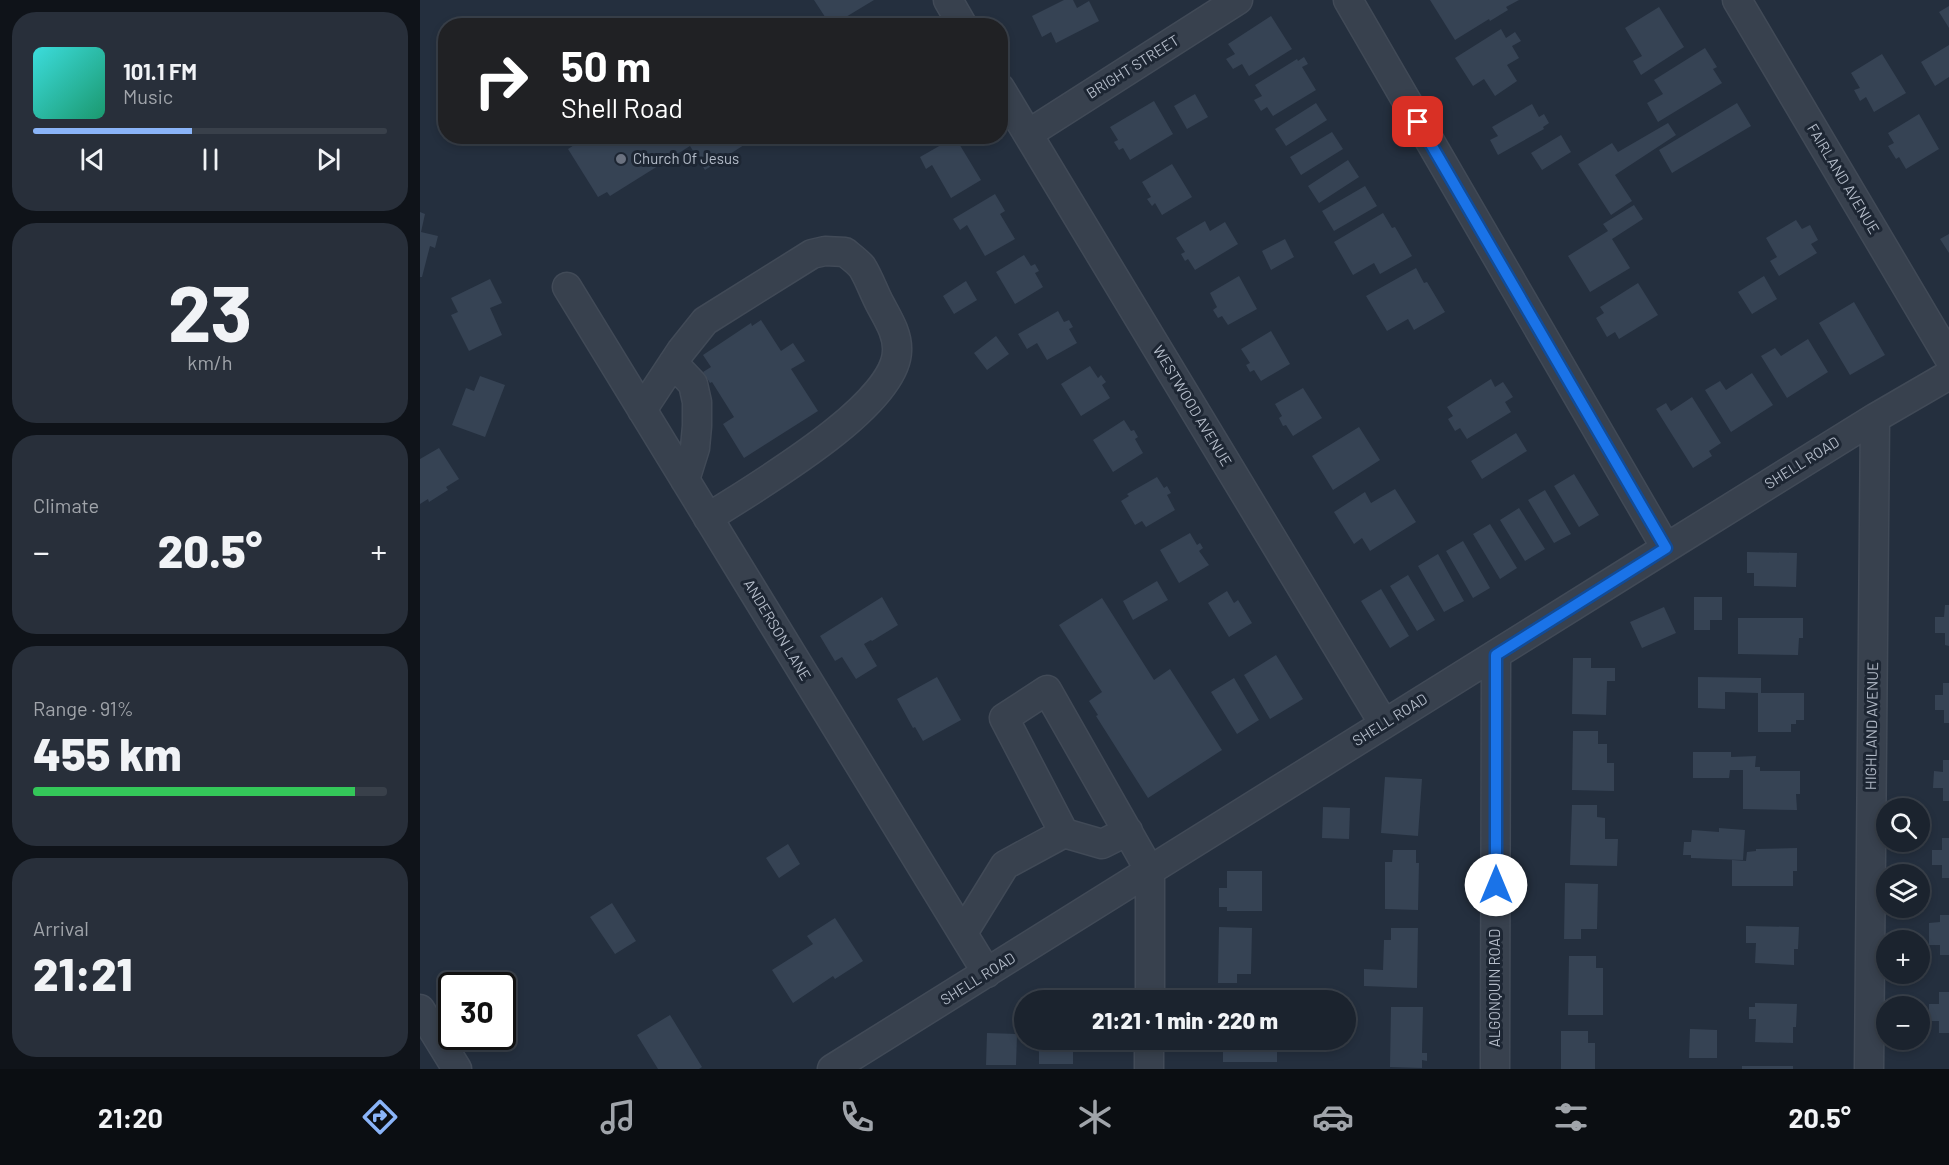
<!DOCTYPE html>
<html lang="en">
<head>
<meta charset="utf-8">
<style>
  :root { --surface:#1b232e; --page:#282f3a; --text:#f1f3f6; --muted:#a0a4aa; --line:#39404a; --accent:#8ab4f8 }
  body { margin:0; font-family:Barlow,sans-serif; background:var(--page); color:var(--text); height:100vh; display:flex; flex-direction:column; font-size:22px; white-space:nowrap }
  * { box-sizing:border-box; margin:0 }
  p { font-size:20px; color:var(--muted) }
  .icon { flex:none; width:33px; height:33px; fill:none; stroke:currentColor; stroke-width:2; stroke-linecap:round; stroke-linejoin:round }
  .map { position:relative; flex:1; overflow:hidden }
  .drawer { display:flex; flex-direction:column; gap:12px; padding:12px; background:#0f1319; width:420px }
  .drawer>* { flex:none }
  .top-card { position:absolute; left:18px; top:18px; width:570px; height:126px; border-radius:24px; box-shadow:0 3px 9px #0003,0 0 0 2px var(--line); background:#202124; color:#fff; overflow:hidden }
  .tools { position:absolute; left:1456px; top:798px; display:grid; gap:12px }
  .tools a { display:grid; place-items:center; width:54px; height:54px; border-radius:50%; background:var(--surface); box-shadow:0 3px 9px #0003,0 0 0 2px var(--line); font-size:30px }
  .speed { position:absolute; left:18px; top:972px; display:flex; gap:12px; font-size:30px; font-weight:700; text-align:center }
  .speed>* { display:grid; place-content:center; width:78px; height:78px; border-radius:50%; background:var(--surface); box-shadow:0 3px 9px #0003,0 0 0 2px var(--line); line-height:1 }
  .speed .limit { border:3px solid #111; border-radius:9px; background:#fff; color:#111 }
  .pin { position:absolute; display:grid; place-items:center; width:51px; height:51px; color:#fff; margin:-26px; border-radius:12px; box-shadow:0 3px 9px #0006 }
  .me { position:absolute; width:66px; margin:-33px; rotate:0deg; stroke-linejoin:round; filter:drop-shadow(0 0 4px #0008) }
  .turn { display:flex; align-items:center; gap:21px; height:126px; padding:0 24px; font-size:27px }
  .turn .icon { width:78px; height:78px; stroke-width:2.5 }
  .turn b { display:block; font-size:42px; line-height:51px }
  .big { font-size:45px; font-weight:800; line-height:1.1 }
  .drawer .card { flex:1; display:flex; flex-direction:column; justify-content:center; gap:9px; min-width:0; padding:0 21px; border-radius:24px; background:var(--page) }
  .drawer .dial { align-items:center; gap:0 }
  .dial b { font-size:78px; line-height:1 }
  .song { display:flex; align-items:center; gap:18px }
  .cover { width:72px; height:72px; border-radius:9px; background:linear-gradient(135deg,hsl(180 70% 55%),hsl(160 70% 35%)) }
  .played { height:6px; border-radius:3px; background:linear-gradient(90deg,var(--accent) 45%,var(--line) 45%) }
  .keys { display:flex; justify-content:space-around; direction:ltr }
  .heat { display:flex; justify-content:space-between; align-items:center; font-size:33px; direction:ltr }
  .charge { height:9px; border-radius:4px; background:linear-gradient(90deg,#34c759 91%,var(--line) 0) }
  .trip { position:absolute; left:594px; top:990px; width:342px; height:60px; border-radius:30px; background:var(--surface); box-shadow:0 3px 9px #0003,0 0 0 2px var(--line); font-weight:800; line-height:60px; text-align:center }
  .menu { display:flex; height:96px; justify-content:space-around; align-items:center; background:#0b0e12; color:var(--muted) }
  .menu .icon { width:42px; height:42px }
  .menu .on { color:var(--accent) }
  .menu b { font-size:27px; color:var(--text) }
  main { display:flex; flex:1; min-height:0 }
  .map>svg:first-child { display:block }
  .building { fill:#364354 }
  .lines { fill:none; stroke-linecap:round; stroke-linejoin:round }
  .minor-casing { stroke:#414a57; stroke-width:31 }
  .minor { stroke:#38414e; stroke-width:28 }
  .route-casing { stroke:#114b97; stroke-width:15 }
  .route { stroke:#1a73e8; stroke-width:10 }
  .worship-dot { fill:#6b7280; stroke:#1d2633; stroke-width:2 }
  .labels { text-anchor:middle; stroke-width:6; stroke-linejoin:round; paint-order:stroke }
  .street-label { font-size:15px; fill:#b4bcc9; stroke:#1d2633 }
  .poi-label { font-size:15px; fill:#b4bcc9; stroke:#1d2633; text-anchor:start }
</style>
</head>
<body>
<main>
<section class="drawer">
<div class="card">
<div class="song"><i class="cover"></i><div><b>101.1 FM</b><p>Music</p></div></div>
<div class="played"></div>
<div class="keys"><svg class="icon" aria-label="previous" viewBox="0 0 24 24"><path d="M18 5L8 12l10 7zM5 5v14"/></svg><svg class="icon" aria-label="pause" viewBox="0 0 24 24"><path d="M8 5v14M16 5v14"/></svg><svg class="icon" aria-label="next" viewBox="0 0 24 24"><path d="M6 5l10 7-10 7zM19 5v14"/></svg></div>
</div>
<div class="card dial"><b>23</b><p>km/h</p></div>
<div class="card"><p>Climate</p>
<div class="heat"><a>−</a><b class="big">20.5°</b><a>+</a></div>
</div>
<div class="card"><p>Range · 91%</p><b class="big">455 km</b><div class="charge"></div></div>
<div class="card"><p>Arrival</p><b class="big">21:21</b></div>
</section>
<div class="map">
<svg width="1529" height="1069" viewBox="0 0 1529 1069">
  <rect width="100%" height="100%" fill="#242f3e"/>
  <path class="building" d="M394 0H454L411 26Z
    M644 0H653L657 8 669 1 679 21 636 43 631 32 622 37 612 16Z
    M1010 0H1099L1086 7 1088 10 1070 21 1069 19 1035 40Z
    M1529 6V28L1519 12Z
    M1239 7 1264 47 1221 75 1213 61 1222 56 1205 28Z
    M851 16 872 49 829 76 822 64 813 69 806 59 815 54 808 44Z
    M1081 29 1086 38 1095 32 1101 41 1092 46 1099 58 1087 65 1097 81 1075 96 1064 79 1053 86 1035 58Z
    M1529 45V77L1515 86 1501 62Z
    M1285 48 1297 67 1293 69 1302 83 1238 122 1227 103 1243 94 1234 80Z
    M1462 54 1486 93 1454 112 1446 97 1440 101 1434 90 1440 88 1431 73Z
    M884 57 888 64 882 67 896 90 853 116 847 107 841 111 834 100 842 96 835 85 877 59 878 61Z
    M775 94 788 117 767 129 754 106Z
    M734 101 753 134 710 160 703 148 699 150 694 142 698 140 690 127Z
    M896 103 907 120 866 146 855 129Z
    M1317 103 1331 126 1252 173 1239 150Z
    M1112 104 1119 117 1124 114 1129 123 1123 127 1124 129 1078 155 1070 140 1078 136 1072 127Z
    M1499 114 1519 149 1486 169 1479 157 1476 159 1468 146 1474 143 1468 133Z
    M1248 123 1256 135 1195 175 1212 201 1191 215 1158 164 1192 143 1198 152Z
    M912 132 923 149 881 175 870 157Z
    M1141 135 1151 152 1122 170 1111 153Z
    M168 136H338L285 170 270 146 190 196 187 192 178 197 148 149Z
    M535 137 561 180 531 198 512 165 506 169 500 157Z
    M928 160 939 177 899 203 888 186Z
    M752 164 772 197 742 215 735 203 732 206 727 199 731 197 722 182Z
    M945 186 957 206 914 231 902 211Z
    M575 194 585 211 580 214 595 239 565 256 547 225 540 230 533 219Z
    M1214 205 1223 219 1192 239 1210 268 1170 292 1148 256 1188 231 1183 224Z
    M0 212 5 214 1 232 18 236 15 248 10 246 2 277H0Z
    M963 213 972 228 975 227 992 256 960 274 954 263 933 275 914 242Z
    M1376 220 1382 229 1390 225 1398 240 1391 244 1397 253 1359 276 1350 261 1357 257 1346 238Z
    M785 221 790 231 805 222 818 244 775 270 768 259 765 261 761 254 765 252 756 238Z
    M1529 234V253L1520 239Z
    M865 239 874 257 851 270 842 251Z
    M604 255 611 266 615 264 619 271 615 273 623 287 595 304 576 272Z
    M996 268 1004 283 1007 282 1025 312 994 330 988 319 967 331 946 296Z
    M819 276 837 309 808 325 802 316 798 318 793 310 797 307 790 293Z
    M1344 276 1357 299 1332 314 1318 292Z
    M70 279 82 303 70 308 82 335 49 351 31 315 38 312 31 298Z
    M546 281 557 300 534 314 523 296Z
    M1218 283 1238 315 1199 339 1195 332 1187 337 1176 318 1184 313 1180 307Z
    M1434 302 1465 355 1430 375 1399 323Z
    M638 311 644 322 649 320 653 327 649 329 657 343 627 360 617 343 607 349 598 334Z
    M341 320 361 351 373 343 385 361 371 369 398 411 324 458 303 424 314 417 292 382 290 383 283 372 291 367 283 355 331 323 332 326Z
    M851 331 870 364 841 381 834 370 830 372 826 365 830 363 821 349Z
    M576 336 589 354 567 370 554 353Z
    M1388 339 1408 372 1367 398 1341 356 1355 348 1361 356Z
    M670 366 678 378 681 375 686 382 682 385 690 398 661 416 641 384Z
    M1332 373 1353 405 1311 432 1285 390 1300 381 1306 390Z
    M60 376 85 385 65 437 32 425 46 388 54 391Z
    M1071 379 1075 387 1083 382 1093 397 1085 402 1091 412 1047 439 1040 428 1035 431 1028 419 1033 416 1027 407Z
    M883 388 902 418 873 436 866 425 863 426 859 418 862 416 855 404Z
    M1272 397 1301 443 1289 451 1292 456 1273 468 1236 409 1246 403 1251 411Z
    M704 420 711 431 714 430 718 437 715 439 723 453 693 472 673 440Z
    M939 427 960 460 913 490 892 456Z
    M1096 433 1107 451 1062 479 1051 461Z
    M19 448 39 479 26 487 28 490 9 502 8 499 0 504V459Z
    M1154 474 1179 515 1159 527 1134 486Z
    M737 477 744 488 747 486 751 493 747 495 755 510 726 527 722 521 715 525 701 501 709 496 707 494Z
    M975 489 996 522 950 551 942 538 934 544 914 512 945 492 951 503Z
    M1125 490 1151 534 1134 543 1108 500Z
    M1099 508 1125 549 1105 561 1080 520Z
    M1070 524 1097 568 1080 579 1053 534Z
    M770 533 777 545 780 543 783 548 779 551 789 565 759 583 740 550Z
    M1043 541 1070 588 1053 598 1026 551Z
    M1327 552 1377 553 1376 587 1334 586V573H1327Z
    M1018 554 1044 601 1024 612 998 566Z
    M988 575 1015 620 997 631 970 586Z
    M737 581 748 600 713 620 703 601Z
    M961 589 989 636 970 648 941 601Z
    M807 591 814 603 818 600 832 623 809 637 788 603Z
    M462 597 478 625 452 641 451 640 444 644 457 666 436 679 422 657 415 661 400 636Z
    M1274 597H1302V620H1290V630H1274Z
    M682 598 734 680 750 669 802 750 728 798 676 716 678 715 669 701 682 692 639 625Z
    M1525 605H1529V646L1525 645V633H1515V617H1524Z
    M1244 607 1256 633 1222 648 1210 622Z
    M1318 618H1383V638H1379L1378 655 1318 654Z
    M856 655 883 699 850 719 824 675Z
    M1153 658H1171V668H1195V681H1187L1186 715 1152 714Z
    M517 677 541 720 503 741 495 727 493 728 477 699Z
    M1278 677 1341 678V693H1384V720H1376V724H1371V732H1338V693L1305 692V709L1278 708Z
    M814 678 839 720 817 734 791 692Z
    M1523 683H1529V723H1524V710H1515V695H1523Z
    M1153 731H1178V744H1187V763H1194V791L1152 790Z
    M1273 752H1311V757L1336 756 1335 767H1340V771H1380V794H1376L1377 810 1323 809V770H1310L1309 778H1273Z
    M1523 760H1529V801H1523V788H1513L1514 771 1523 772Z
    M965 777 1002 779 998 836 961 833Z
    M1152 805H1177V817L1185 818V839H1198L1197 866 1150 865Z
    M903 807 930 808 929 839 902 838Z
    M1299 828 1325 830 1323 860 1271 858V855H1263L1264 842H1271L1272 830 1299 832Z
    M1522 838H1529V878H1522V865H1512V850H1522Z
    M368 844 380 864 359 878 346 858Z
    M1377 848V871H1373V886H1312V860L1326 861 1327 852 1336 851V849Z
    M973 850H996V863H999L998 910 965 909V862H972Z
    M807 871H842V911H807V907H799V888H807Z
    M1145 883 1178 884 1177 929H1161V939H1144Z
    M192 903 216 941 195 954 170 917Z
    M1520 915H1529V955H1520V945H1509V923L1520 922Z
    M415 918 443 961 415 979 413 976 373 1003 352 970 393 944 387 936Z
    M1326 926 1379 927 1378 949H1374V965L1335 963 1336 943H1326Z
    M799 927 832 928 831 974H817V983H798Z
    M971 928H998L997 988 944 986V969L963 970 964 940H971Z
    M1149 956H1176V968H1183V1015H1148Z
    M1519 992H1529V1033H1519V1021H1509V1004H1519Z
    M1335 1003 1377 1004 1376 1027H1373V1043L1335 1042 1336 1019H1329V1007H1335Z
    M971 1007H1003L1002 1053H1007V1061L1002 1060V1068L970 1067Z
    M250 1015 282 1067 279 1069H238L217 1035Z
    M1270 1029 1297 1030V1058H1269Z
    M1141 1031H1168V1043H1175V1069H1141Z
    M567 1033 597 1034 596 1065H566Z
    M619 1040H653V1064H619Z
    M798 1040H857V1062H803V1045H798Z
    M1322 1066H1373V1069H1322Z"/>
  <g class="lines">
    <g class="minor-casing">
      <path id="minor" d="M528 0 543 26
        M928 0 1246 548
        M1317 0 1529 358
        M580 88 964 724
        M608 134 818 0
        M147 287 567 973
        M253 363 273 384 277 402V426L275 448 265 480
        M222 410 261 351 285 321 392 254 405 251 425 252C431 257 438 262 442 267 449 278 454 293 460 304 468 319 478 334 477 351 476 407 332 489 288 518
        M708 831 682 844 644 833 584 718 627 690 730 871V1000
        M543 933 585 865 644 833
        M0 1009 37 1069
        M412 1069 1246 548 1455 418 1529 375
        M729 1069V1040
        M1075 1069 1076 655
        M1449 1069 1455 418"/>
    </g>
    <use href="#minor" class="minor"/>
  </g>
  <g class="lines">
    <g class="route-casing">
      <path id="route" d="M998 122 1246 548 1076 655V885"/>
    </g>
    <use href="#route" class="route"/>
  </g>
  <circle class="worship-dot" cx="201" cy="159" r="6"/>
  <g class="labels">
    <g class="street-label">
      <text transform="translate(713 67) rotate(-32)" y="5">BRIGHT STREET</text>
      <text transform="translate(1423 179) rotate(59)" y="5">FAIRLAND AVENUE</text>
      <text transform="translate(772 406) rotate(59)" y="5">WESTWOOD AVENUE</text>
      <text transform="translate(1382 463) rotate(-32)" y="5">SHELL ROAD</text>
      <text transform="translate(357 630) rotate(59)" y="5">ANDERSON LANE</text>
      <text transform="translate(970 720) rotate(-32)" y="5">SHELL ROAD</text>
      <text transform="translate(1452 726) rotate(-89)" y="5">HIGHLAND AVENUE</text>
      <text transform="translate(558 979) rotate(-32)" y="5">SHELL ROAD</text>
      <text transform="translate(1075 988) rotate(-90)" y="5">ALGONQUIN ROAD</text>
    </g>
    <g class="poi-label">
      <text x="213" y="164">Church Of Jesus</text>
    </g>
  </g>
</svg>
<div class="tools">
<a><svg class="icon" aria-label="search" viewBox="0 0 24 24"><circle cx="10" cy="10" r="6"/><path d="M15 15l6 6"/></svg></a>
<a><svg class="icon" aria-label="layers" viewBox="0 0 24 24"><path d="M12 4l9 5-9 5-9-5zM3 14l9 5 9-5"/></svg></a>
<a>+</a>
<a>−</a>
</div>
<div class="speed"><div class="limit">30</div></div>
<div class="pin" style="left:998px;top:122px;background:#d93025"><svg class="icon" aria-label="arrive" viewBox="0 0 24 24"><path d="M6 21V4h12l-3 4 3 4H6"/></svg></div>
<svg class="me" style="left:1076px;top:885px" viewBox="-20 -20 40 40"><circle r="19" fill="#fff"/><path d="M0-13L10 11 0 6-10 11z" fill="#1a73e8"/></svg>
<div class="trip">21:21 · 1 min · 220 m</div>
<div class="top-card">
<div class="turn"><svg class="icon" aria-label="right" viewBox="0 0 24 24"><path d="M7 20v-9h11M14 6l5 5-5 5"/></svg><div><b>50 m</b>Shell Road</div></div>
</div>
</div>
</main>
<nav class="menu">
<b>21:20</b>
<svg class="icon on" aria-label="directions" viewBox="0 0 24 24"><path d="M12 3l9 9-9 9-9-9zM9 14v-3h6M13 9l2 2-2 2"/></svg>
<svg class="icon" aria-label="music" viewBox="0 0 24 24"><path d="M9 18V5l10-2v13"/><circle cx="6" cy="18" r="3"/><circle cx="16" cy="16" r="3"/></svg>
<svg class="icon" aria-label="phone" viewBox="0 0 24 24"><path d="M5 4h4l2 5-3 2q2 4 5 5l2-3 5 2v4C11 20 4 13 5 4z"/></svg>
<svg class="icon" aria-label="climate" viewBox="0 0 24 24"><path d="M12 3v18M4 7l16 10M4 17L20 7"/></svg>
<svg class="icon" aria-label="car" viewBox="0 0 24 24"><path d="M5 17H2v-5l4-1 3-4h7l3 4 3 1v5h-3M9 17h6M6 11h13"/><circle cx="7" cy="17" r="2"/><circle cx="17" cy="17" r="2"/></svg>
<svg class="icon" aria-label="filters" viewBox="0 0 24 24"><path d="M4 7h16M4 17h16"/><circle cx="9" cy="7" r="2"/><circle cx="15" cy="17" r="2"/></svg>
<b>20.5°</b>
</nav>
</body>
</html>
